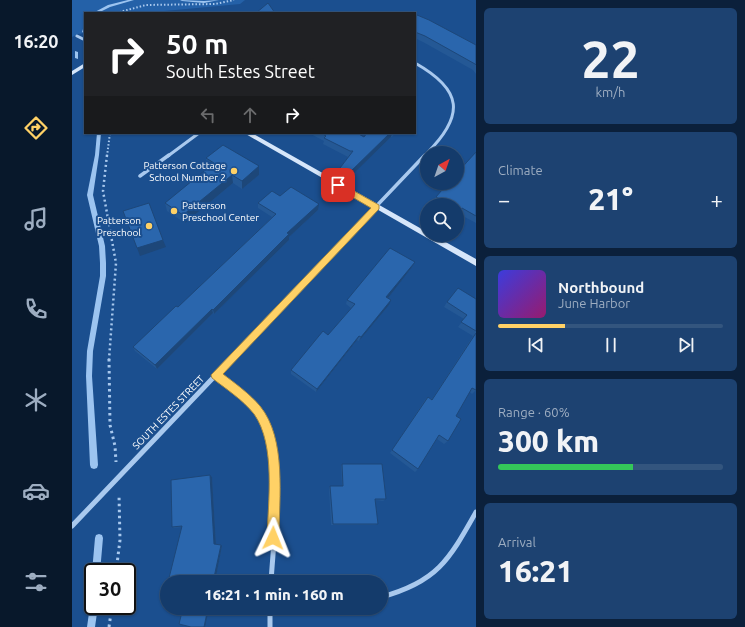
<!DOCTYPE html>
<html lang="en">
<head>
<meta charset="utf-8">
<style>
  :root { --surface:#143b6b; --page:#1d4271; --text:#f1f3f6; --muted:#9dadc1; --line:#33557e; --accent:#ffd166 }
  body { margin:0; font-family:Ubuntu,sans-serif; background:var(--page); color:var(--text); height:100vh; display:flex; flex-direction:column; font-size:15px; white-space:nowrap }
  * { box-sizing:border-box; margin:0 }
  p { font-size:13px; color:var(--muted) }
  .icon { flex:none; width:22px; height:22px; fill:none; stroke:currentColor; stroke-width:2; stroke-linecap:round; stroke-linejoin:round }
  .map { position:relative; flex:1; overflow:hidden }
  .drawer { display:flex; flex-direction:column; gap:8px; padding:8px; background:#0b203b; width:269px }
  .drawer>* { flex:none }
  .top-card { position:absolute; left:12px; top:12px; width:332px; height:122px; border-radius:0px; box-shadow:0 1px 3px #0004,0 0 0 1px var(--line); background:#202124; color:#fff; overflow:hidden }
  .needle { width:26px; rotate:40deg }
  .buttons { position:absolute; left:348px; top:146px; display:grid; gap:8px }
  .buttons a { display:grid; place-items:center; width:44px; height:44px; border-radius:50%; background:var(--surface); box-shadow:0 1px 3px #0004,0 0 0 1px var(--line); font-size:20px }
  .speed { position:absolute; left:12px; top:563px; display:flex; gap:8px; font-size:20px; font-weight:700; text-align:center }
  .speed>* { display:grid; place-content:center; width:52px; height:52px; border-radius:50%; background:var(--surface); box-shadow:0 1px 3px #0004,0 0 0 1px var(--line); line-height:1 }
  .speed .limit { border:2px solid #111; border-radius:6px; background:#fff; color:#111 }
  .pin { position:absolute; display:grid; place-items:center; width:34px; height:34px; color:#fff; margin:-17px; border-radius:8px; box-shadow:0 2px 6px #0006 }
  .me { position:absolute; width:44px; margin:-22px; rotate:2deg; stroke-linejoin:round; filter:drop-shadow(0 0 3px #0008) }
  .turn { display:flex; align-items:center; gap:14px; height:84px; padding:0 16px; font-size:18px }
  .turn .icon { width:52px; height:52px; stroke-width:2.5 }
  .turn b { display:block; font-size:28px; line-height:34px }
  .lanes { display:flex; align-items:center; height:38px; padding:0 16px; background:#0003; justify-content:center; gap:20px; direction:ltr }
  .lanes .off { opacity:.35 }
  .big { font-size:30px; font-weight:800; line-height:1.1 }
  .drawer .card { flex:1; display:flex; flex-direction:column; justify-content:center; gap:6px; min-width:0; padding:0 14px; border-radius:6px; background:var(--page) }
  .drawer .dial { align-items:center; gap:0 }
  .dial b { font-size:52px; line-height:1 }
  .song { display:flex; align-items:center; gap:12px }
  .cover { width:48px; height:48px; border-radius:6px; background:linear-gradient(135deg,hsl(240 70% 55%),hsl(320 70% 35%)) }
  .played { height:4px; border-radius:2px; background:linear-gradient(90deg,var(--accent) 30%,var(--line) 30%) }
  .keys { display:flex; justify-content:space-around; direction:ltr }
  .heat { display:flex; justify-content:space-between; align-items:center; font-size:22px; direction:ltr }
  .charge { height:6px; border-radius:3px; background:linear-gradient(90deg,#34c759 60%,var(--line) 0) }
  .trip { position:absolute; left:88px; top:575px; width:228px; height:40px; border-radius:20px; background:var(--surface); box-shadow:0 1px 3px #0004,0 0 0 1px var(--line); font-weight:800; line-height:40px; text-align:center }
  main { display:flex; flex:1; min-height:0 }
  .tab-bar { display:flex; flex-direction:column; width:72px; justify-content:space-around; align-items:center; background:#08182b; color:var(--muted) }
  .tab-bar .icon { width:28px; height:28px }
  .tab-bar .active { color:var(--accent) }
  .tab-bar b { font-size:18px; color:var(--text) }
  .map>svg:first-child { display:block }
  .green { fill:#2461a8 }
  .lines { fill:none; stroke-linecap:round; stroke-linejoin:round }
  .stream { fill:#9cc4f0; fill-rule:evenodd }
  .path-far2 { stroke:#a9c9ee; stroke-width:2; stroke-dasharray:1.5 2; stroke-linecap:butt }
  .path-far1 { stroke:#a9c9ee; stroke-width:2.5; stroke-dasharray:2 3; stroke-linecap:butt }
  .path { stroke:#a9c9ee; stroke-width:3; stroke-dasharray:2.5 3.5; stroke-linecap:butt }
  .street-far2 { stroke:#a9c9ee; stroke-width:3 }
  .street-far1 { stroke:#a9c9ee; stroke-width:3.5 }
  .street { stroke:#a9c9ee; stroke-width:5 }
  .secondary { fill:#d6e6fa; fill-rule:evenodd }
  .wall { fill:#245895 }
  .shaded-wall { fill:#1d4779 }
  .building { fill:#2a66ad; stroke:#1d4779 }
  .route { fill:#ffd166; stroke:#a68842 }
  .poi-dot { fill:#ffd166; stroke:#1b4f8f; stroke-width:1.5 }
  .labels { text-anchor:middle; stroke-width:4; stroke-linejoin:round; paint-order:stroke }
  .poi-label { font-size:10px; fill:#fff; stroke:#1b4f8f; text-anchor:end }
  .street-label { font-size:10px; fill:#fff; stroke:#1b4f8f }
</style>
</head>
<body>
<main>
<nav class="tab-bar">
<b>16:20</b>
<svg class="icon active" aria-label="directions" viewBox="0 0 24 24"><path d="M12 3l9 9-9 9-9-9zM9 14v-3h6M13 9l2 2-2 2"/></svg>
<svg class="icon" aria-label="music" viewBox="0 0 24 24"><path d="M9 18V5l10-2v13"/><circle cx="6" cy="18" r="3"/><circle cx="16" cy="16" r="3"/></svg>
<svg class="icon" aria-label="phone" viewBox="0 0 24 24"><path d="M5 4h4l2 5-3 2q2 4 5 5l2-3 5 2v4C11 20 4 13 5 4z"/></svg>
<svg class="icon" aria-label="climate" viewBox="0 0 24 24"><path d="M12 3v18M4 7l16 10M4 17L20 7"/></svg>
<svg class="icon" aria-label="car" viewBox="0 0 24 24"><path d="M5 17H2v-5l4-1 3-4h7l3 4 3 1v5h-3M9 17h6M6 11h13"/><circle cx="7" cy="17" r="2"/><circle cx="17" cy="17" r="2"/></svg>
<svg class="icon" aria-label="filters" viewBox="0 0 24 24"><path d="M4 7h16M4 17h16"/><circle cx="9" cy="7" r="2"/><circle cx="15" cy="17" r="2"/></svg>
</nav>
<div class="map">
<svg width="404" height="627" viewBox="0 0 404 627">
  <rect width="100%" height="100%" fill="#1b4f8f"/>
  <path class="green" d="M0 0H173L168 4 71 13H13V33L6 34 0 37Z"/>
  <g class="lines">
    <path class="stream" d="M56 0H62L38 7 26 13H21L36 5Z
      M108 0 132 1 147 0 132 3 110 1Z
      M12 26H13V33H12L10 32Z
      M3 51 6 52V59L3 58Z
      M25 133H29L27 155 21 195 33 246 34 263V276L21 351 20 376 26 465 25 468 22 469 19 468 18 465 14 376 15 351 28 276V263L27 246 15 195 23 155Z
      M27 534 30 535 31 538 28 572H21V574L20 572 23 538 24 535Z
      M21 602V606H26L23 627H15L18 606 19 603Z"/>
    <path class="path-far2" d="M44 13 74 5 143 4 162 0
      M35 156 38 133"/>
    <path class="path-far1" d="M35 155 31 191 44 263 37 360"/>
    <path class="path" d="M37 359 38 425 43 446 44 462
      M44 572 48 540 47 495
      M37 627 40 606"/>
    <path class="street-far2" d="M5 36 13 40
      M343 63C391 90 393 115 355 153
      M96 156 127 133
      M352 156 355 153"/>
    <path class="street-far1" d="M68 176 97 155
      M158 360 353 155"/>
    <path class="street" d="M144 375C158 386 175 396 185 411 214 456 202 531 199 582
      M0 526 159 359
      M309 597C365 582 377 560 404 512
      M198 608V627"/>
    <path class="secondary" d="M13 63V67L0 75V71Z
      M172 133H180L355 232V235H361L404 259V266Z"/>
  </g>
  <path class="wall" d="M343 17 404 45V74L401 70 351 42 343 38Z
    M237 133H285L292 137 295 133H323L320 137H319L274 181 267 174 268 168 276 157 251 144 252 141Z
    M404 152V223L387 214 385 215V205H366L361 203 364 197Z
    M134 158 187 175 170 189 161 183 113 223 95 211 93 203 137 168 135 167Z
    M208 196 246 210 217 237V240L142 314 141 313 85 369 63 351 61 347 106 307 200 217 186 208V203Z
    M343 262 340 267 316 298 317 305 287 341 285 340 244 392 219 374V370L256 335 279 308 274 304 275 300Z
    M404 299V390L400 394 398 392 384 416 376 441 372 444 365 439 346 469 343 472 318 453 353 400 356 397 360 399 401 336 386 327 392 319 372 307 375 302Z
    M270 464 314 499 311 501 303 500 306 524 303 525H259L257 488 258 486H270L269 466Z
    M138 475 140 477 144 544 150 546 143 582H96L110 527 102 528 100 527Z"/>
  <path class="shaded-wall" d="M318 133H320L319 137 274 181 275 175Z
    M187 166V175L170 189V181Z
    M160 175 161 183 113 223 111 215Z
    M247 204 246 210 217 237V240L142 314 141 310 215 233Z
    M91 240 94 247 68 256 65 248Z
    M343 262 340 267 313 302 314 297Z
    M319 300 317 305 287 341 289 337Z
    M140 309 141 313 85 369 83 365Z
    M287 336 285 340 244 392 245 389Z
    M138 475 140 477 144 545 142 544Z
    M149 545 150 546 143 582H141Z
    M136 608H137L133 627H132Z"/>
  <path class="building" d="M196 3 203 13H184Z
    M345 15 357 20 404 45V65L403 64 353 36 343 32V17Z
    M249 133H285L292 137 295 133H318L275 175 268 168 281 151H278L252 138 254 136Z
    M151 145 187 166 170 181 160 175 111 215 93 203 142 163 134 158Z
    M404 152V216L390 208 388 210 385 208V205H379L364 197 376 183H385V173Z
    M219 187 247 204 215 233 217 234 141 310 140 309 83 365 61 347 104 306 106 307 204 214 186 203 200 191 208 196Z
    M77 203 91 240 65 248 51 211Z
    M318 248 343 262 314 297 319 300 289 337 287 336 245 389 219 370 251 331 256 335 283 304 275 300Z
    M386 288 404 299V331L389 322 395 315 375 302Z
    M404 333V390L400 388 384 416 389 419 376 441 367 435 346 469 320 450 356 397 360 400Z
    M270 464H310L314 499H303L306 524H261L258 486H271Z
    M138 475 142 544 149 545 141 582H96L110 526 100 527 99 480Z
    M111 608H136L132 627H119L107 624Z"/>
  <path class="route" d="M266 182 307 205V209L151 374C164 384 178 394 188 406 215 439 207 498 207 538L205 542 201 544 197 542 195 538C196 502 204 445 182 414 171 400 154 389 140 378L139 375 299 208 263 187 262 185Z"/>
  <g class="poi-dot">
    <circle cx="162" cy="171" r="4"/>
    <circle cx="102" cy="211" r="4"/>
    <circle cx="77" cy="226" r="4"/>
  </g>
  <g class="labels">
    <g class="poi-label">
      <text x="154" y="169">Patterson Cottage<tspan x="154" dy="12">School Number 2</tspan></text>
      <text x="110" y="209" text-anchor="start">Patterson<tspan x="110" dy="12">Preschool Center</tspan></text>
      <text x="69" y="224">Patterson<tspan x="69" dy="12">Preschool</tspan></text>
    </g>
    <g class="street-label">
      <text transform="translate(96 412) rotate(-46)" y="4">SOUTH ESTES STREET</text>
    </g>
  </g>
</svg>
<div class="buttons">
<a><svg class="needle" viewBox="-14 -14 28 28"><path d="M0-13l5 13h-10z" fill="#e53935"/><path d="M0 13l5-13h-10z" fill="#9dadc1"/></svg></a>
<a><svg class="icon" aria-label="search" viewBox="0 0 24 24"><circle cx="10" cy="10" r="6"/><path d="M15 15l6 6"/></svg></a>
</div>
<div class="speed"><div class="limit">30</div></div>
<div class="pin" style="left:266px;top:185px;background:#d93025"><svg class="icon" aria-label="arrive" viewBox="0 0 24 24"><path d="M6 21V4h12l-3 4 3 4H6"/></svg></div>
<svg class="me" style="left:201px;top:538px" viewBox="-20 -20 40 40"><path d="M0-17L14 15 0 8-14 15z" fill="#ffd166" stroke="#fff" stroke-width="4"/></svg>
<div class="trip">16:21 · 1 min · 160 m</div>
<div class="top-card">
<div class="turn"><svg class="icon" aria-label="right" viewBox="0 0 24 24"><path d="M7 20v-9h11M14 6l5 5-5 5"/></svg><div><b>50 m</b>South Estes Street</div></div>
<div class="lanes"><svg class="icon off" aria-label="left" viewBox="0 0 24 24"><path d="M17 20v-9H6M10 6l-5 5 5 5"/></svg><svg class="icon off" aria-label="ahead" viewBox="0 0 24 24"><path d="M12 20V5M6 11l6-6 6 6"/></svg><svg class="icon" aria-label="right" viewBox="0 0 24 24"><path d="M7 20v-9h11M14 6l5 5-5 5"/></svg></div>
</div>
</div>
<section class="drawer">
<div class="card dial"><b>22</b><p>km/h</p></div>
<div class="card"><p>Climate</p>
<div class="heat"><a>−</a><b class="big">21°</b><a>+</a></div>
</div>
<div class="card">
<div class="song"><i class="cover"></i><div><b>Northbound</b><p>June Harbor</p></div></div>
<div class="played"></div>
<div class="keys"><svg class="icon" aria-label="previous" viewBox="0 0 24 24"><path d="M18 5L8 12l10 7zM5 5v14"/></svg><svg class="icon" aria-label="pause" viewBox="0 0 24 24"><path d="M8 5v14M16 5v14"/></svg><svg class="icon" aria-label="next" viewBox="0 0 24 24"><path d="M6 5l10 7-10 7zM19 5v14"/></svg></div>
</div>
<div class="card"><p>Range · 60%</p><b class="big">300 km</b><div class="charge"></div></div>
<div class="card"><p>Arrival</p><b class="big">16:21</b></div>
</section>
</main>
</body>
</html>
